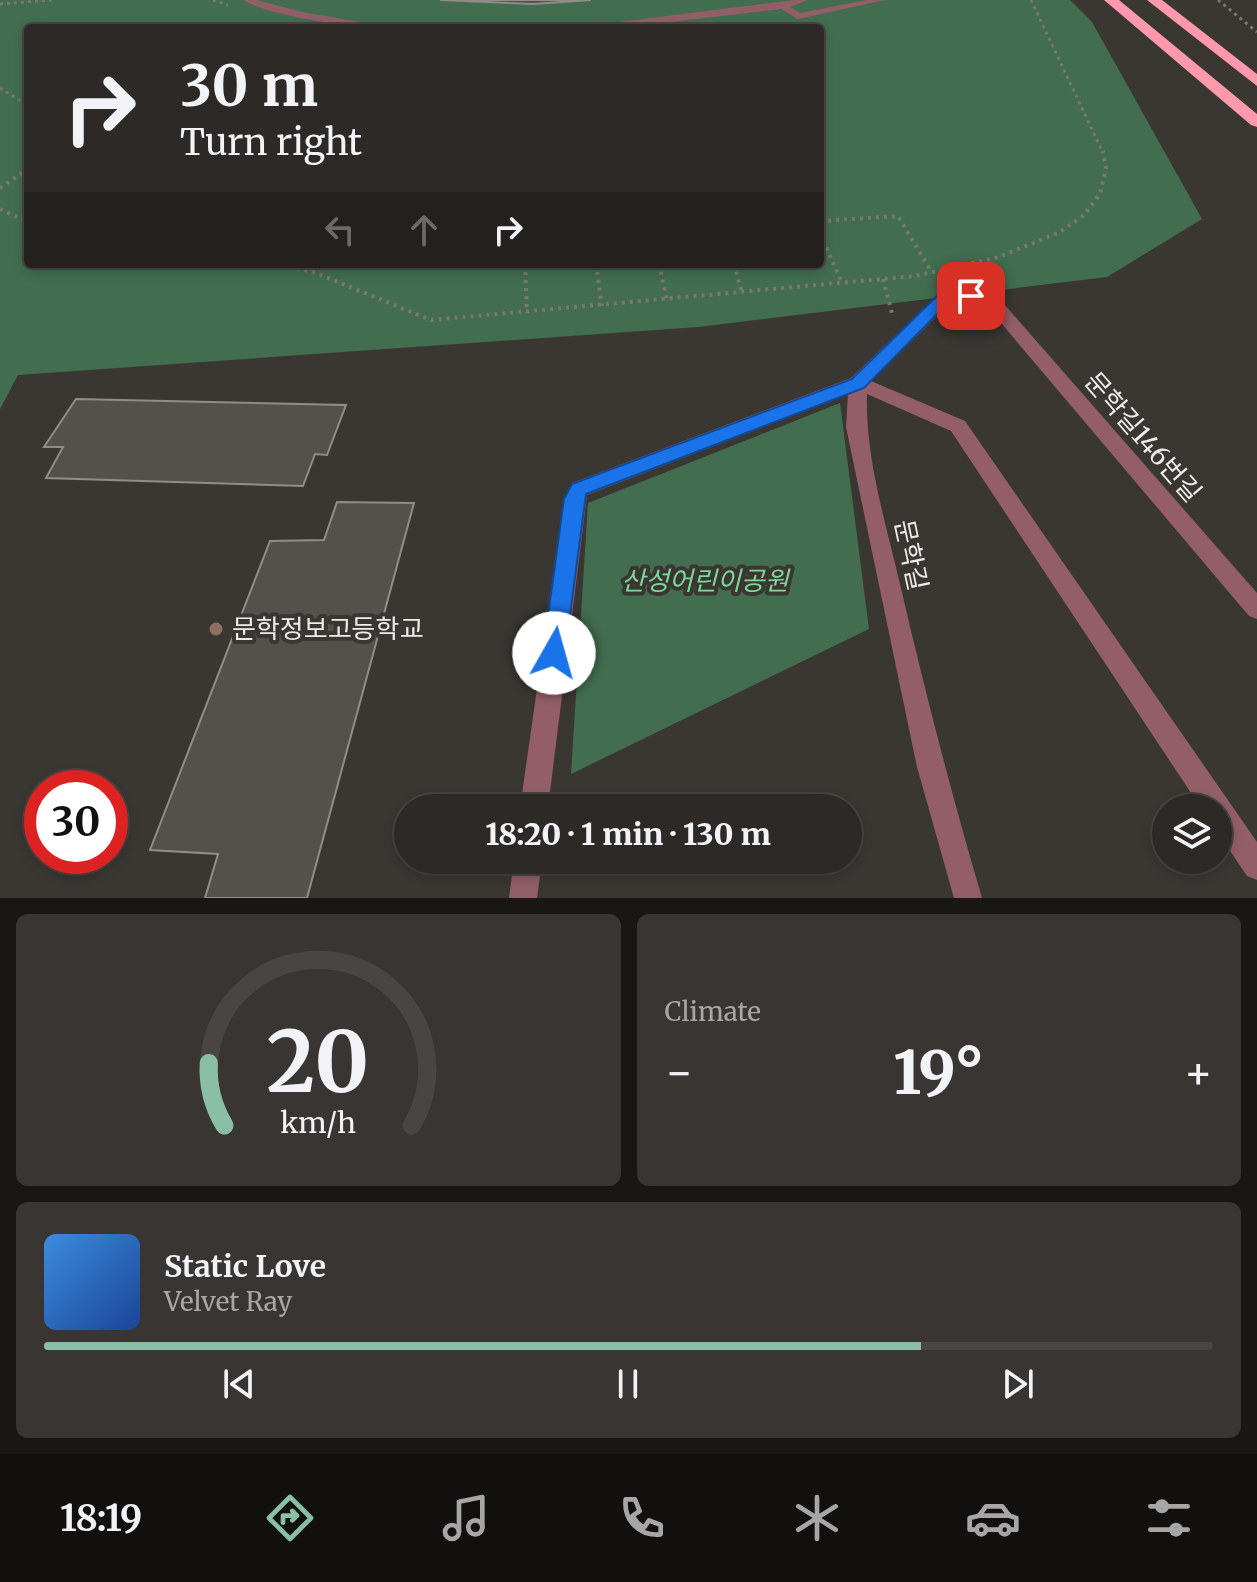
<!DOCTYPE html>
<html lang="en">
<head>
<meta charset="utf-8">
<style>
  :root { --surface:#2c2926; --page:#383532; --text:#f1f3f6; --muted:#a6a6a7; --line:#484543; --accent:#8abfa5 }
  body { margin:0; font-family:Merriweather,"Noto Sans KR",serif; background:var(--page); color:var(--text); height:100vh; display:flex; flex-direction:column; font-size:30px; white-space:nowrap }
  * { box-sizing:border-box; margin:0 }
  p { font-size:26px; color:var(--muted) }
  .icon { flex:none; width:44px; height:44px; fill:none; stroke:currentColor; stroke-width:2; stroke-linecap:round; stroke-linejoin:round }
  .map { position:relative; height:898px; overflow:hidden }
  .side { display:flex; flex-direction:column; gap:16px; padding:16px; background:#181715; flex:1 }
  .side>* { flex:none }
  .hud { position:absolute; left:24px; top:24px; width:800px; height:244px; border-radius:8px; box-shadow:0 4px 12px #0003,0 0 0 2px var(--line); background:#2c2926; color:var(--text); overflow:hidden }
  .fabs { position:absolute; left:1152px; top:794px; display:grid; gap:16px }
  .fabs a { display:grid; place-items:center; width:80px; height:80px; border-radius:50%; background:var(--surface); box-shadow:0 4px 12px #0003,0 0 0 2px var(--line); font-size:40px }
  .speed { position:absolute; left:24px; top:770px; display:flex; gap:16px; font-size:40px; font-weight:700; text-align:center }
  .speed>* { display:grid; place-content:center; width:104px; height:104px; border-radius:50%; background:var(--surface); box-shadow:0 4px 12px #0003,0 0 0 2px var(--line); line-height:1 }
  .speed .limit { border:12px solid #d22; background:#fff; color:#111 }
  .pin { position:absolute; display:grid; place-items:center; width:68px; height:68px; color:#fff; margin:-34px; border-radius:16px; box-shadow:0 4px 12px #0006 }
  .me { position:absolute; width:88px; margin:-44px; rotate:7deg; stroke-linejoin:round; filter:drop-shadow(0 0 6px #0008) }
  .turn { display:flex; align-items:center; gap:28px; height:168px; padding:0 24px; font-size:36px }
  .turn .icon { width:104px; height:104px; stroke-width:2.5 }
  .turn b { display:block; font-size:56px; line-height:68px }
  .lanes { display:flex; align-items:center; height:76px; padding:0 24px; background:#0003; justify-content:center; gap:40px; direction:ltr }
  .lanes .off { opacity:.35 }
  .big { font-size:60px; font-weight:800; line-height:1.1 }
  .side .card { flex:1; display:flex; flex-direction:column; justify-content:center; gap:12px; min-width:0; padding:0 28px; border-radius:12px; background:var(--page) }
  .side .dial { align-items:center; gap:0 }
  .dial svg { height:208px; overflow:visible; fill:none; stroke:var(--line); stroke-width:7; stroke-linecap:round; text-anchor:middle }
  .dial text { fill:var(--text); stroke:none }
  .song { display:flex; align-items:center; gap:24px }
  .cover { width:96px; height:96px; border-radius:12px; background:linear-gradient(135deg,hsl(210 70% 55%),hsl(220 70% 35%)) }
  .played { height:8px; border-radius:4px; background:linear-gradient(90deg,var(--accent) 75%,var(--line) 75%) }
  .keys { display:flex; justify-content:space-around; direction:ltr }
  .heat { display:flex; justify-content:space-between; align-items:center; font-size:44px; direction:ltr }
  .side .tiles { flex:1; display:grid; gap:16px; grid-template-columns:1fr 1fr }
  .card:last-child { grid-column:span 2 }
  .trip { position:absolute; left:394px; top:794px; width:468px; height:80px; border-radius:40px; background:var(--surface); box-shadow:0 4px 12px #0003,0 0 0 2px var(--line); font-weight:800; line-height:80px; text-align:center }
  .tab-bar { display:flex; height:128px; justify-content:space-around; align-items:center; background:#12100f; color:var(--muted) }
  .tab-bar .icon { width:56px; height:56px }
  .tab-bar .current { color:var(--accent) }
  .tab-bar b { font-size:36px; color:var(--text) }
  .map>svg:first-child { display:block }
  .green { fill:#426d4f; fill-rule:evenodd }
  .building { fill:#54514c; stroke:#908c87; stroke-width:2 }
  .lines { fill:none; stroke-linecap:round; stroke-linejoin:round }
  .path-far1 { stroke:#797673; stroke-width:3; stroke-dasharray:3 4; stroke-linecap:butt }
  .path { stroke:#797673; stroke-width:4; stroke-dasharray:3 5; stroke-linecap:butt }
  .lane { fill:#935e68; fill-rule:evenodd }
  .street { fill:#935e68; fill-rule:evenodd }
  .highway { fill:#fe98ac; fill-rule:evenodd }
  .route { fill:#1a73e8; stroke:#114b97; stroke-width:2 }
  .education-dot { fill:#8d6e63; stroke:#3a3733; stroke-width:3 }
  .labels { text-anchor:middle; stroke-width:8; stroke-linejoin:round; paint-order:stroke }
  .street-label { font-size:26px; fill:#eeece9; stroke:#3a3733 }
  .park-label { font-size:26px; font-style:italic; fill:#7dd799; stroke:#3a3733 }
  .poi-label { font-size:26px; fill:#eeece9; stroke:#3a3733; text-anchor:start }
</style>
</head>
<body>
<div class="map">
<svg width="1257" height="898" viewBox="0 0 1257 898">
  <rect width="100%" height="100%" fill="#3a3733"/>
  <path class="green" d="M0 0H1070L1092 22 1202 219 1107 277 698 327 18 375 0 409ZM28 28H820V264H28Z
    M840 403 869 629 571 774 588 503Z"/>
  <path class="building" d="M440 0H591L533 4Z
    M76 399 346 405 327 455 315 454 303 486 46 478 63 447H44Z
    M337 502 414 503 307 898H205L218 854 150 850 270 541 324 540Z"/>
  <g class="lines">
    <path class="path-far1" d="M213 0 228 5
      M1031 0 1103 153
      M1218 0 1257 32
      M0 4 52 0
      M0 88 19 100 28 99"/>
    <path class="path" d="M0 188 28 169
      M0 209 28 222
      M820 221 898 216 932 273
      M820 233 842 283
      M281 264 316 273 431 320 915 276 999 257 1060 232 1084 215 1100 194 1106 168 1103 151
      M525 264 527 313
      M596 264 602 306
      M659 264 667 300
      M734 264 742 293
      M883 279 893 317"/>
    <path class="lane" d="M243 0H257L302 12 395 28C357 28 274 18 243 0Z
      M794 0H808L790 7 800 13 867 0H885L798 19 781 9 619 28H590L595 25Z"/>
    <path class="street" d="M971 291 996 295 1257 593V619L1249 616 985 304 971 301 948 305 871 381 965 421 1257 842V880L1247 876 1218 833V808H1201L951 431 867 394C865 456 885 520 899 580 924 687 951 793 982 898H954L917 767 846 427 848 394 587 495 548 808H520L564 499 572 483 851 378 937 296Z
      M514 860H542L537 898H509Z"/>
    <path class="highway" d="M1104 0H1119L1257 114V127L1251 125Z
      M1147 0H1162L1257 74V86Z"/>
  </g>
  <path class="route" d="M971 291 979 296 976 299 947 304 864 388 586 494 565 653 562 660 554 663 546 660 543 653 564 499 572 484 852 379 937 296Z"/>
  <circle class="education-dot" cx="216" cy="629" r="8"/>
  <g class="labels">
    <g class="street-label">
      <text transform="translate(1143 437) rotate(49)" y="9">문학길146번길</text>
      <text transform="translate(911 555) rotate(78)" y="9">문학길</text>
    </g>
    <g class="park-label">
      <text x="705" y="590">산성어린이공원</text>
    </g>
    <g class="poi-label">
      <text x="232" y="638">문학정보고등학교</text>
    </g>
  </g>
</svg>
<div class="fabs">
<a><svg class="icon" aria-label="layers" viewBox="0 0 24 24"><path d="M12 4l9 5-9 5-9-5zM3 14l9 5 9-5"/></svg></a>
</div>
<div class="speed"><div class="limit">30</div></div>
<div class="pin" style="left:971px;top:296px;background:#d93025"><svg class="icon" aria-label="arrive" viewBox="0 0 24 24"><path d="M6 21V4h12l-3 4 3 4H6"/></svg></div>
<svg class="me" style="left:554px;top:653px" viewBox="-20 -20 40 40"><circle r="19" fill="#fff"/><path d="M0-13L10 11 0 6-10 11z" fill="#1a73e8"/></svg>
<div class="trip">18:20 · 1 min · 130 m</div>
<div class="hud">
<div class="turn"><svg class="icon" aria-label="right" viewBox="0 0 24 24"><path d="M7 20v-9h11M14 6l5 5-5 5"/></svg><div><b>30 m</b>Turn right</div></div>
<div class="lanes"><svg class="icon off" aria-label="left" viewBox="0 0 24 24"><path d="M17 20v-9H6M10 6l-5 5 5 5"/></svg><svg class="icon off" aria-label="ahead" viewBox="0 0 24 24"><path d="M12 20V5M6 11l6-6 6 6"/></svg><svg class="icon" aria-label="right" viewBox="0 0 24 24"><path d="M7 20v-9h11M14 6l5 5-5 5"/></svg></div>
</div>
</div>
<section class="side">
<div class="tiles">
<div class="card dial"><svg viewBox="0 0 100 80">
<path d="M14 69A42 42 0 1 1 86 69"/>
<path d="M14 69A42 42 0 0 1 8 45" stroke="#8abfa5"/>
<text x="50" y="56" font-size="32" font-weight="700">20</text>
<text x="50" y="72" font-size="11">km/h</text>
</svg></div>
<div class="card"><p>Climate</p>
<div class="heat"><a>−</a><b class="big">19°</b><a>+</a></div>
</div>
<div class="card">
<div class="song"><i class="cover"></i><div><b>Static Love</b><p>Velvet Ray</p></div></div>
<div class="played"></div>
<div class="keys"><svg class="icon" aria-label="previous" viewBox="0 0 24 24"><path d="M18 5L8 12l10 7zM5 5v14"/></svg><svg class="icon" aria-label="pause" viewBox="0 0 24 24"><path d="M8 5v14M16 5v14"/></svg><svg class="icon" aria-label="next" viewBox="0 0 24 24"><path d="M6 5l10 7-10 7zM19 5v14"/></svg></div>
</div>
</div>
</section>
<nav class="tab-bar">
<b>18:19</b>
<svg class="icon current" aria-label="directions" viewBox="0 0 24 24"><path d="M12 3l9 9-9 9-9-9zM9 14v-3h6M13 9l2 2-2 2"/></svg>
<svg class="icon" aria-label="music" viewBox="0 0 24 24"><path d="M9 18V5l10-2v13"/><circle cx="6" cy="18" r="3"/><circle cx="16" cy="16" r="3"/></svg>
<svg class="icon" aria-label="phone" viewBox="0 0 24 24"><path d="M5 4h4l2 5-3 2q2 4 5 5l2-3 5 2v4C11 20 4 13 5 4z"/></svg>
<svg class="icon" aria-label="climate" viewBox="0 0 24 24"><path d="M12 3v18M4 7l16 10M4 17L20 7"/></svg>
<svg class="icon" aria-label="car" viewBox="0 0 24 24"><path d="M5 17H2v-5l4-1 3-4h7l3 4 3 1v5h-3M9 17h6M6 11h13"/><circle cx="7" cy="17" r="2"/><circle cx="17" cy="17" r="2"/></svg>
<svg class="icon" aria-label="filters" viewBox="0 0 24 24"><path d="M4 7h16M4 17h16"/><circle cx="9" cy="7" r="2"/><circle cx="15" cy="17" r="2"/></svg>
</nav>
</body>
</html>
